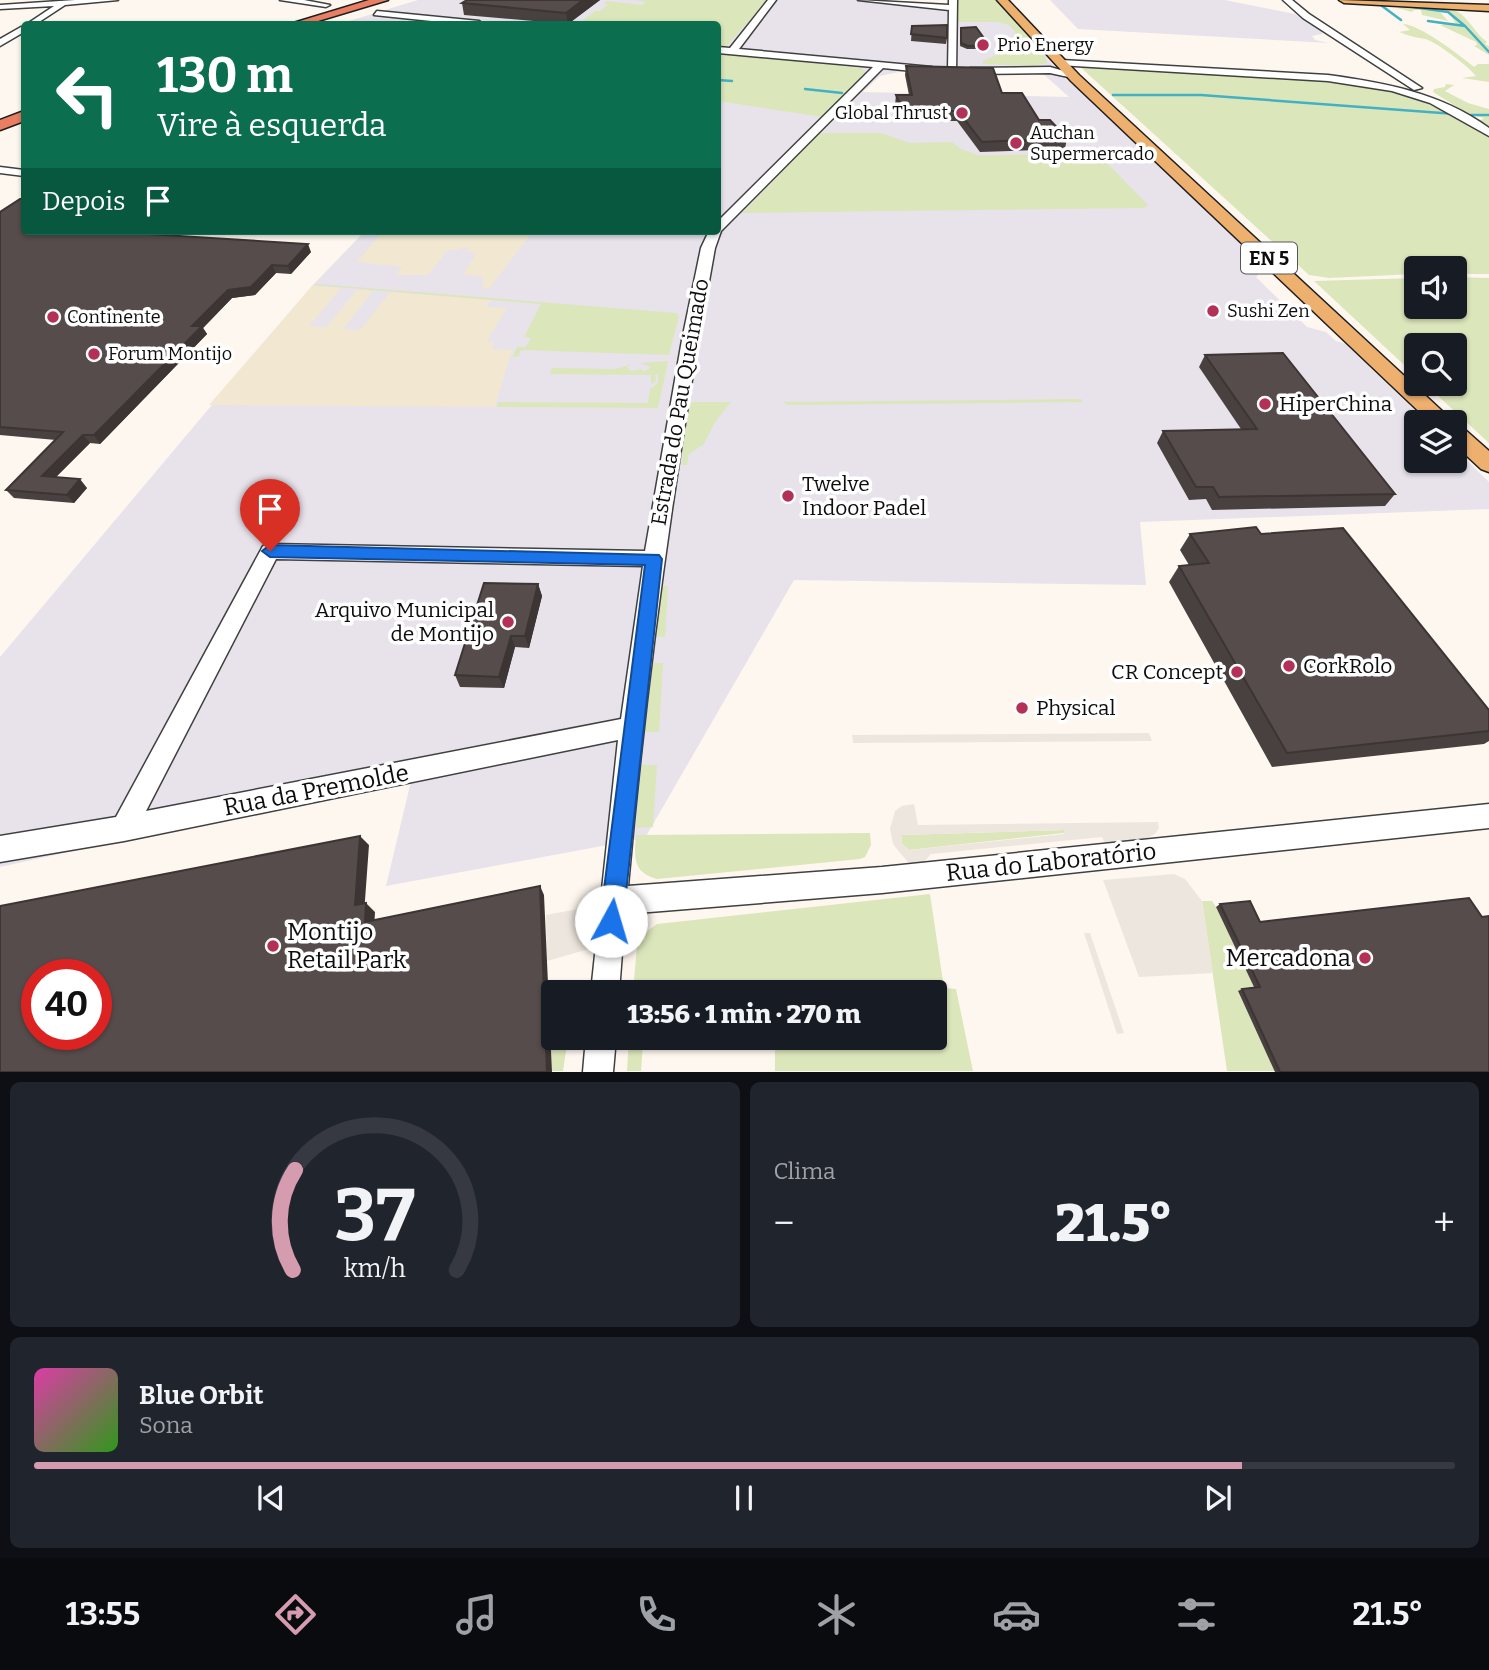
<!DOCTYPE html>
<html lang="pt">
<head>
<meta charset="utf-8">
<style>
  :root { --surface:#171b24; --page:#20242c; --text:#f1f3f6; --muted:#9ea1a6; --line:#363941; --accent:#d59bae }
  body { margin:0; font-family:Bitter,serif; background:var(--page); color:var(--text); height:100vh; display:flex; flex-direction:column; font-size:26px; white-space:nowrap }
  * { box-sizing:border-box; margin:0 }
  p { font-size:23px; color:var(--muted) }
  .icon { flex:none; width:38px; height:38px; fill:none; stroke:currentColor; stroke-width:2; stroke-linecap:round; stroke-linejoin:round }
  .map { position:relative; height:1072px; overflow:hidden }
  .panel { display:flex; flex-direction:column; gap:10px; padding:10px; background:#0d0f14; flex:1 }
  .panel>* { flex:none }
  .guide { position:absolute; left:21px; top:21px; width:700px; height:214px; border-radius:7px; box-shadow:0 2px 5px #0004; background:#0b6e4f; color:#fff; overflow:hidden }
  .tools { position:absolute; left:1404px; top:256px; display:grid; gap:14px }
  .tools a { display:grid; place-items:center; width:63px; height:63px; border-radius:7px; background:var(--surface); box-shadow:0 2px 5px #0004; font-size:35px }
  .speed { position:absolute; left:21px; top:959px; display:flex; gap:14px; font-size:35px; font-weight:700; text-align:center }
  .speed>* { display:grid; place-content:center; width:91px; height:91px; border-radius:50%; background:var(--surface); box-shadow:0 2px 5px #0004; line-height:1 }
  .speed .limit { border:10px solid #d22; background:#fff; color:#111 }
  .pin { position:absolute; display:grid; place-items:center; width:60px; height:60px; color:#fff; margin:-72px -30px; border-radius:50% 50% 50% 0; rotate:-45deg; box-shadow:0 0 7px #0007 }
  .pin .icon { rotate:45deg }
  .me { position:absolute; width:77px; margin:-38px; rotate:6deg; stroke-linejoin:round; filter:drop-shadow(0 0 5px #0008) }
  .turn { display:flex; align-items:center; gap:24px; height:147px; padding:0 21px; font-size:32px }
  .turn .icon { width:91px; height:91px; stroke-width:2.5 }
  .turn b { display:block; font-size:49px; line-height:60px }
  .then { display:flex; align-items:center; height:66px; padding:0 21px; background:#0003; gap:14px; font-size:26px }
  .big { font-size:52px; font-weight:800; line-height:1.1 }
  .panel .tile { flex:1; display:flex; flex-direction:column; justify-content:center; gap:10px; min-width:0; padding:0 24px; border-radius:10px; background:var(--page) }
  .panel .dial { align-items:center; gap:0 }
  .dial svg { height:182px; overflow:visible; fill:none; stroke:var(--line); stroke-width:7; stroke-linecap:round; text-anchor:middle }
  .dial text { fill:var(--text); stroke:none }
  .song { display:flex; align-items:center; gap:21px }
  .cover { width:84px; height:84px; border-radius:10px; background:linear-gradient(135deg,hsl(320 70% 55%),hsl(110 70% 35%)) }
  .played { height:7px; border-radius:4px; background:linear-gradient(90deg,var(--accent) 85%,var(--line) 85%) }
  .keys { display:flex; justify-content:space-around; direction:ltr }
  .heat { display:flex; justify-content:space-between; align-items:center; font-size:38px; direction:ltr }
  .panel .tiles { flex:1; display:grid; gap:10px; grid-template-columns:1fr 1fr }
  .tile:last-child { grid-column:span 2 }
  .trip { position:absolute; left:541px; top:980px; width:406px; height:70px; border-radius:7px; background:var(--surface); box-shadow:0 2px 5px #0004; font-weight:800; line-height:70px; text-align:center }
  .dock { display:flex; height:112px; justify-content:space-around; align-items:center; background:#090b0e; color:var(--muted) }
  .dock .icon { width:49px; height:49px }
  .dock .current { color:var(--accent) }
  .dock b { font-size:32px; color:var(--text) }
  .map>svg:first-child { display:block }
  .industrial { fill:#e8e2eb; fill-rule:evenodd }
  .farmland { fill:#f2e7d1 }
  .green { fill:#dce6bb }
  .plaza { fill:#ede6de; fill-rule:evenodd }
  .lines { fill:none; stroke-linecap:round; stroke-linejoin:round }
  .stream { stroke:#44b0c3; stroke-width:2.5 }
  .minor-casing { stroke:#404040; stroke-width:3 }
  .major-casing { stroke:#1e1e1e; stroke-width:3 }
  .highway-casing { stroke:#1e1e1e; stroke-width:3 }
  .minor { fill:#fff; fill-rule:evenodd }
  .major { fill:#eeb06f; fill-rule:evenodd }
  .highway { fill:#e97e62; fill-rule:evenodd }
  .wall { fill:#494140 }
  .shaded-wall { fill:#3c3534 }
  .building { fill:#554c4b; stroke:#3c3534; stroke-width:2; fill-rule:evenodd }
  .route { fill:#1a73e8; stroke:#114b97; stroke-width:2 }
  .poi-dot { fill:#b33057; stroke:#fff; stroke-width:2.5 }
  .labels { text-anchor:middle; stroke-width:7; stroke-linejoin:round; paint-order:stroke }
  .far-poi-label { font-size:18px; fill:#0d0d0d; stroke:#fff; text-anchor:start }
  .shield { fill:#fff; stroke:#565656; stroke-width:2 }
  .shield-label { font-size:19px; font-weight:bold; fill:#0d0d0d }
  .street-label { font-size:21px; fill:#0d0d0d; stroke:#fff }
  .poi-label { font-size:21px; fill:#0d0d0d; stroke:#fff; text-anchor:start }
  .near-street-label { font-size:24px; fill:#0d0d0d; stroke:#fff }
  .near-poi-label { font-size:24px; fill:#0d0d0d; stroke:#fff; text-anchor:start }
</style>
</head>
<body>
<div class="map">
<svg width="1489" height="1072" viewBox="0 0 1489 1072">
  <rect width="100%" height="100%" fill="#fef7ef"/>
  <path class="industrial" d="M418 0H883L1001 8 1069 82 1087 95 1255 258 1254 262 1262 271 1256 277 1307 327 1326 332 1336 341 1346 344 1427 422H1416V460H1454V448L1489 482V509L1140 522 1146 585 794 580 645 838 386 886 412 777 0 867V657L312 286 365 231H718V24H339ZM903 71 1042 73 1069 97 863 92 880 76Z
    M1050 0H1225L1295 14 1322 31V34L1312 36 1315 40 1329 43 1078 29Z"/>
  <path class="farmland" d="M383 231H529L527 235H530L489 289 483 287V277L464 274 476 253 466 252 469 247 447 251 428 275H395L402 267 357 262Z
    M312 286 341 288 309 326 326 327 357 290 373 291 343 329 360 330 390 292 490 300 487 307 507 308 487 341 494 342 492 349 512 350 495 407 209 405Z"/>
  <path class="green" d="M634 0H767L727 46 718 47V24H578L595 11H600L608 5 604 3 607 1 642 5 646 2Z
    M956 0H996L1045 55 1047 63 1033 66 983 64V61L1006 51 1005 48 1011 45 1006 40 1017 34 1009 25 998 22H958Z
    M1411 6C1426 7 1448 4 1461 14 1471 22 1476 34 1487 42L1485 44 1489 46V55L1474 46 1477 45 1476 42 1440 25H1445L1425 21 1456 24 1449 13 1439 11 1448 21 1422 15 1421 10H1414L1412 12 1397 8Z
    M1403 24C1419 24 1461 56 1474 67L1478 64H1489V82L1462 78 1476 76C1469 67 1437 42 1425 39 1414 37 1409 36 1399 32L1410 30Z
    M718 51 861 68 866 72 822 117 718 101Z
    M1079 66 1327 79 1397 92 1463 118 1489 138V274H1454V268H1416V274L1329 278 1309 275Z
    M1446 84 1454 85 1445 91 1468 103 1489 109V129L1479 121 1484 118 1468 114 1433 92 1434 89 1445 87Z
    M820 133H881L910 143 952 142 961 149 978 155 1108 154 1106 162 1148 205 1144 208 742 213Z
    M1454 277 1489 278V443L1424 383H1454V345H1416V376L1314 281 1416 278V306H1454Z
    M317 284 677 313 679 316 669 355 524 350 520 351 519 356 512 357 517 347H526L531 338 524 337 541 304 313 285Z
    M668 361 658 408 497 407 498 402 648 403 650 389 658 383V374L655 375 656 381 651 384V375L550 374 552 368 616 369 631 364 627 367 630 371 642 369 644 372 651 367 640 363Z
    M1081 399 1083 402 788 405 783 402Z
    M693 402H731L715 422 704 444 689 454 687 465H682L686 406Z
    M655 586H668L665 637 651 636Z
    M649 663H663L659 732H644Z
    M640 765H657L653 827 636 828Z
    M1064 830V833L909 850 902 844 901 835Z
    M870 833 871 845 865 857 860 859 657 879C633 873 634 857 636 835Z
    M930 894 944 988 956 989 973 1071H775V1046L643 1044 641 1071H627L629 1038H934V992H633L637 946 643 934 657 924Z
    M1202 901H1212L1216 907 1255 989 1238 992 1275 1071H1227Z
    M574 985 575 992H553V1038H568L563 1071H552L549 991Z"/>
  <path class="plaza" d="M1149 733 1152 741 853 743 852 735Z
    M914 804 918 825 1158 822 1159 828 1155 834 1138 842 1106 846 1102 837 931 854 921 865 908 862 900 853 893 844 890 829 895 811 902 806ZM1064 830V834L909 850 902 844 901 835Z
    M1174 874 1185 879 1202 901 1213 973 1139 977 1103 880Z
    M589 907 594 914 589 949 547 961 546 915Z
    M1084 933H1090L1124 1033 1117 1034Z"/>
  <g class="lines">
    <path class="stream" d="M1378 3 1401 20
      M1413 7 1448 12 1465 26
      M1428 21 1465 26 1489 52
      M718 80 732 81
      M805 89 842 93
      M1113 95H1201L1455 114
      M1471 115H1489"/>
    <g class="minor-casing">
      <path id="minor" d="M75 0H118L65 5 36 24H27L54 6 0 9V5Z
        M280 0H304L330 5 326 7Z
        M768 0H776L739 49 932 67 937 70 932 73 883 68 721 231 715 248C676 460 647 672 628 886L882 867 1489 804V828L882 893 625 914 619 992H591L618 740 124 841 0 862V836L116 817 263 546 270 544 645 551 682 340 701 248 709 231H718V221L873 67 718 53V47L730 48ZM276 559 643 566 621 719 146 811Z
        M858 0 949 5V0H957L956 73 948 71 949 10Z
        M1283 0H1292L1309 14 1422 88 1414 90 1303 18Z
        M377 11 479 21 483 24H460L374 15Z
        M21 27H24V32L0 46V39Z
        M1061 60 1328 75C1386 83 1441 93 1489 128V136L1430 103 1392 91 1328 81 1058 65 1056 63Z
        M1050 67 1078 75 1073 78 1050 73 970 74 965 71 970 68Z
        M0 167 24 170V176L0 173Z
        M586 1038H616L613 1072H583Z"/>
    </g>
    <g class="major-casing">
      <path id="major" d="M997 0H1008L1079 75 1454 422H1430L1071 81Z
        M1339 0 1489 5V11L1344 3Z
        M1454 425 1462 427 1489 451V472L1481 469 1454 444Z"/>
    </g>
    <g class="highway-casing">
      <path id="highway" d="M369 0H388L308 24H290Z
        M24 111V121L0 130V120Z"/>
    </g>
    <use href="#minor" class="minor"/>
    <use href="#major" class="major"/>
    <use href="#highway" class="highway"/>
  </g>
  <path class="wall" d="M467 0H600L568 24 464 15 462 3Z
    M912 26 947 38 946 44 911 41Z
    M961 28 989 45 988 49H967L960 46Z
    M906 66 1002 93 1039 120 1067 138 1065 149 980 152 957 121H901L895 105 896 95H909L905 75Z
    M0 212 165 231 160 235 311 252 291 274 276 273 255 295 232 298 203 328 207 334 104 440 100 444 90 443 56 477 87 488 74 503 14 498 6 490 56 440 0 435Z
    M1205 355 1395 494 1385 506 1212 510 1206 499 1189 500 1157 443 1163 431 1241 429 1199 367Z
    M1190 534H1261L1489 710V741L1484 744 1272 767 1169 582 1179 566 1189 565 1180 550Z
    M538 584 542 596 529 648 515 647 504 688 460 687 455 675Z
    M1220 904 1260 922 1482 917 1489 1072H1275L1238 991 1242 989 1254 987 1216 907Z"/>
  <path class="shaded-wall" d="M583 0H600L568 24 566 13Z
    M151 231H165L152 241 147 234Z
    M308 244 311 252 291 274 288 266Z
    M272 265 276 273 255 295 232 298 203 328 207 334 100 444 94 435 192 326 228 290Z
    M83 435 90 443 49 484 42 476Z
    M80 479 87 488 74 503 67 495Z
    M538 584 542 596 529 648 525 636Z
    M511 636 515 647 504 688 499 677Z
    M360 836 369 845 364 914 355 905Z
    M540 886 544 895 552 1072H547Z
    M366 903 375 912 374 930 365 922Z"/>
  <path class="building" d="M467 0H583L566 13 462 3Z
    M947 25V38L911 34 912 26Z
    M976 27 989 45 968 46 961 43V28Z
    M906 66 993 68 1002 93H1022L1039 120H1050L1067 138 982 142 958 111H903L896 95H912Z
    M20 199H24V231H151L147 234 308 244 288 266 272 265 251 287 228 290 192 326H202L98 431 94 435H83L42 476 80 479 67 495 6 490 63 432 0 427V212Z
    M1283 353 1395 494 1219 497 1213 487H1196L1163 431 1257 429 1205 355Z
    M1256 527 1261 534 1343 528 1489 710V731L1287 753 1179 566 1209 563 1190 534Z
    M484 583 538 584 525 636H511L499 677 455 675Z
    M360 836 355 905 366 903 365 922 540 886 547 1072H0V906ZM37 975H96V1034H37Z
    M1469 898 1482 917 1489 916V1072H1280L1242 989 1260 987 1220 904 1250 901 1260 922Z"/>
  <path class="route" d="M270 545 659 555 662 559 623 921 619 929 611 932 603 929 600 921 645 565 270 557 262 551Z"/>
  <g class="poi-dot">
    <circle cx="983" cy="45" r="7"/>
    <circle cx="962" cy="113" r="7"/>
    <circle cx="1016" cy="143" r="7"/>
    <circle cx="1213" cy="311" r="7"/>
    <circle cx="53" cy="317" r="7"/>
    <circle cx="94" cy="354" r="7"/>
    <circle cx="1265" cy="404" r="7"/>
    <circle cx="788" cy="496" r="7"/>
    <circle cx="508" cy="622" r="7"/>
    <circle cx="1289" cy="666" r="7"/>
    <circle cx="1237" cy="672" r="7"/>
    <circle cx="1022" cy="708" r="7"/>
    <circle cx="273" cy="946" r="7"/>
    <circle cx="1365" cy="958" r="7"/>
  </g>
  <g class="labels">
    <g class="far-poi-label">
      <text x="997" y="51">Prio Energy</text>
      <text x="948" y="119" text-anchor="end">Global Thrust</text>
      <text x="1030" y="139">Auchan<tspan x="1030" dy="21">Supermercado</tspan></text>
      <text x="1227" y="317">Sushi Zen</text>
      <text x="67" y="323">Continente</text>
      <text x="108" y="360">Forum Montijo</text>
    </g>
    <rect class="shield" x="1241" y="242.5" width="56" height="31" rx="5"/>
    <g class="shield-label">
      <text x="1269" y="265">EN 5</text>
    </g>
    <g class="street-label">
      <text transform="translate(680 402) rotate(-80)" y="7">Estrada do Pau Queimado</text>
    </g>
    <g class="poi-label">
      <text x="1279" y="411">HiperChina</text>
      <text x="802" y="491">Twelve<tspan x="802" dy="24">Indoor Padel</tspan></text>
      <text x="494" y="617" text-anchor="end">Arquivo Municipal<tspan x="494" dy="24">de Montijo</tspan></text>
      <text x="1303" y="673">CorkRolo</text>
      <text x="1223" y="679" text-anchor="end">CR Concept</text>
      <text x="1036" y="715">Physical</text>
    </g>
    <g class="near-street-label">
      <text transform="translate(316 790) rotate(-11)" y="8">Rua da Premolde</text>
      <text transform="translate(1051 862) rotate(-6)" y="8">Rua do Laboratório</text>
    </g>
    <g class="near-poi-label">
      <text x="287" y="940">Montijo<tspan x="287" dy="28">Retail Park</tspan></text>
      <text x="1351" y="966" text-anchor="end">Mercadona</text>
    </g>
  </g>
</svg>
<div class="tools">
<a><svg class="icon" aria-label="sound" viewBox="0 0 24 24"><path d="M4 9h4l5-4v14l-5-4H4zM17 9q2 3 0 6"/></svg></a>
<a><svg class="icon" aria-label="search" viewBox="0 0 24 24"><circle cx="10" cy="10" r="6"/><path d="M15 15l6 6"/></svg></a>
<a><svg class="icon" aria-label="layers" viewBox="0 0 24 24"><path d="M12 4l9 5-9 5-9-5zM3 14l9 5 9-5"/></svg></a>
</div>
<div class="speed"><div class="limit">40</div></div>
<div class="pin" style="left:270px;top:551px;background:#d93025"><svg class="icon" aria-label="arrive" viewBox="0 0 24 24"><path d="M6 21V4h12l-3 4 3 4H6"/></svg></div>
<svg class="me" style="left:611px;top:921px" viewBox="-20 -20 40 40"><circle r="19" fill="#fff"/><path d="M0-13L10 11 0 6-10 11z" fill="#1a73e8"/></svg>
<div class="trip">13:56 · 1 min · 270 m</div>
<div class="guide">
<div class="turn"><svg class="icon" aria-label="left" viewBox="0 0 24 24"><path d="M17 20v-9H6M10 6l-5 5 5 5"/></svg><div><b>130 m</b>Vire à esquerda</div></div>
<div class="then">Depois<svg class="icon" aria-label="arrive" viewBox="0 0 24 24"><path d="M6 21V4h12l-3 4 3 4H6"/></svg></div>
</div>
</div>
<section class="panel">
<div class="tiles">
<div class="tile dial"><svg viewBox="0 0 100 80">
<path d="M14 69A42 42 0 1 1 86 69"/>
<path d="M14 69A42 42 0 0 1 15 25" stroke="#d59bae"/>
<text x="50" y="56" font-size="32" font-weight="700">37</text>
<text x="50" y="72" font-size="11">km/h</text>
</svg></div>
<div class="tile"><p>Clima</p>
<div class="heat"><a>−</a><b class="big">21.5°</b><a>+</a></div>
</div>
<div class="tile">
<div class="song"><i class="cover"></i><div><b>Blue Orbit</b><p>Sona</p></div></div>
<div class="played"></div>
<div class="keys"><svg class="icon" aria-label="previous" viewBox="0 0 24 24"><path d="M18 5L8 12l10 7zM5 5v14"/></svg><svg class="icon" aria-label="pause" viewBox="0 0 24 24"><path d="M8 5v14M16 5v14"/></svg><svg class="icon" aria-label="next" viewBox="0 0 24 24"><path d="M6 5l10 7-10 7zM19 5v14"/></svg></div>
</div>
</div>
</section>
<nav class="dock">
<b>13:55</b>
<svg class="icon current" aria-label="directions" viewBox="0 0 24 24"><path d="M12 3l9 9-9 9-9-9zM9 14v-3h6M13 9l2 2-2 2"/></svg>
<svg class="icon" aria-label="music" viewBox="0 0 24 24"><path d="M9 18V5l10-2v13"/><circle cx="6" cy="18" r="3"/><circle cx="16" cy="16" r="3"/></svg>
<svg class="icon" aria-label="phone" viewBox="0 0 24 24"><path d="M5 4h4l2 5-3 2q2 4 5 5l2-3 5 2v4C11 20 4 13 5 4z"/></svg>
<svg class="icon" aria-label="climate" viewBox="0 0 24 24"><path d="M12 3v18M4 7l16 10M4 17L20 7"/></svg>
<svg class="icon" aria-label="car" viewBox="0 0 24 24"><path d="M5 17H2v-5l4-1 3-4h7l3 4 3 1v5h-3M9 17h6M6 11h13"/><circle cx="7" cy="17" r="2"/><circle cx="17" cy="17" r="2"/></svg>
<svg class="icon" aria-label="filters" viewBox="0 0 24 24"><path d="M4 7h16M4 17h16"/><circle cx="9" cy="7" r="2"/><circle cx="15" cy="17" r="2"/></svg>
<b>21.5°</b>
</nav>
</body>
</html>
